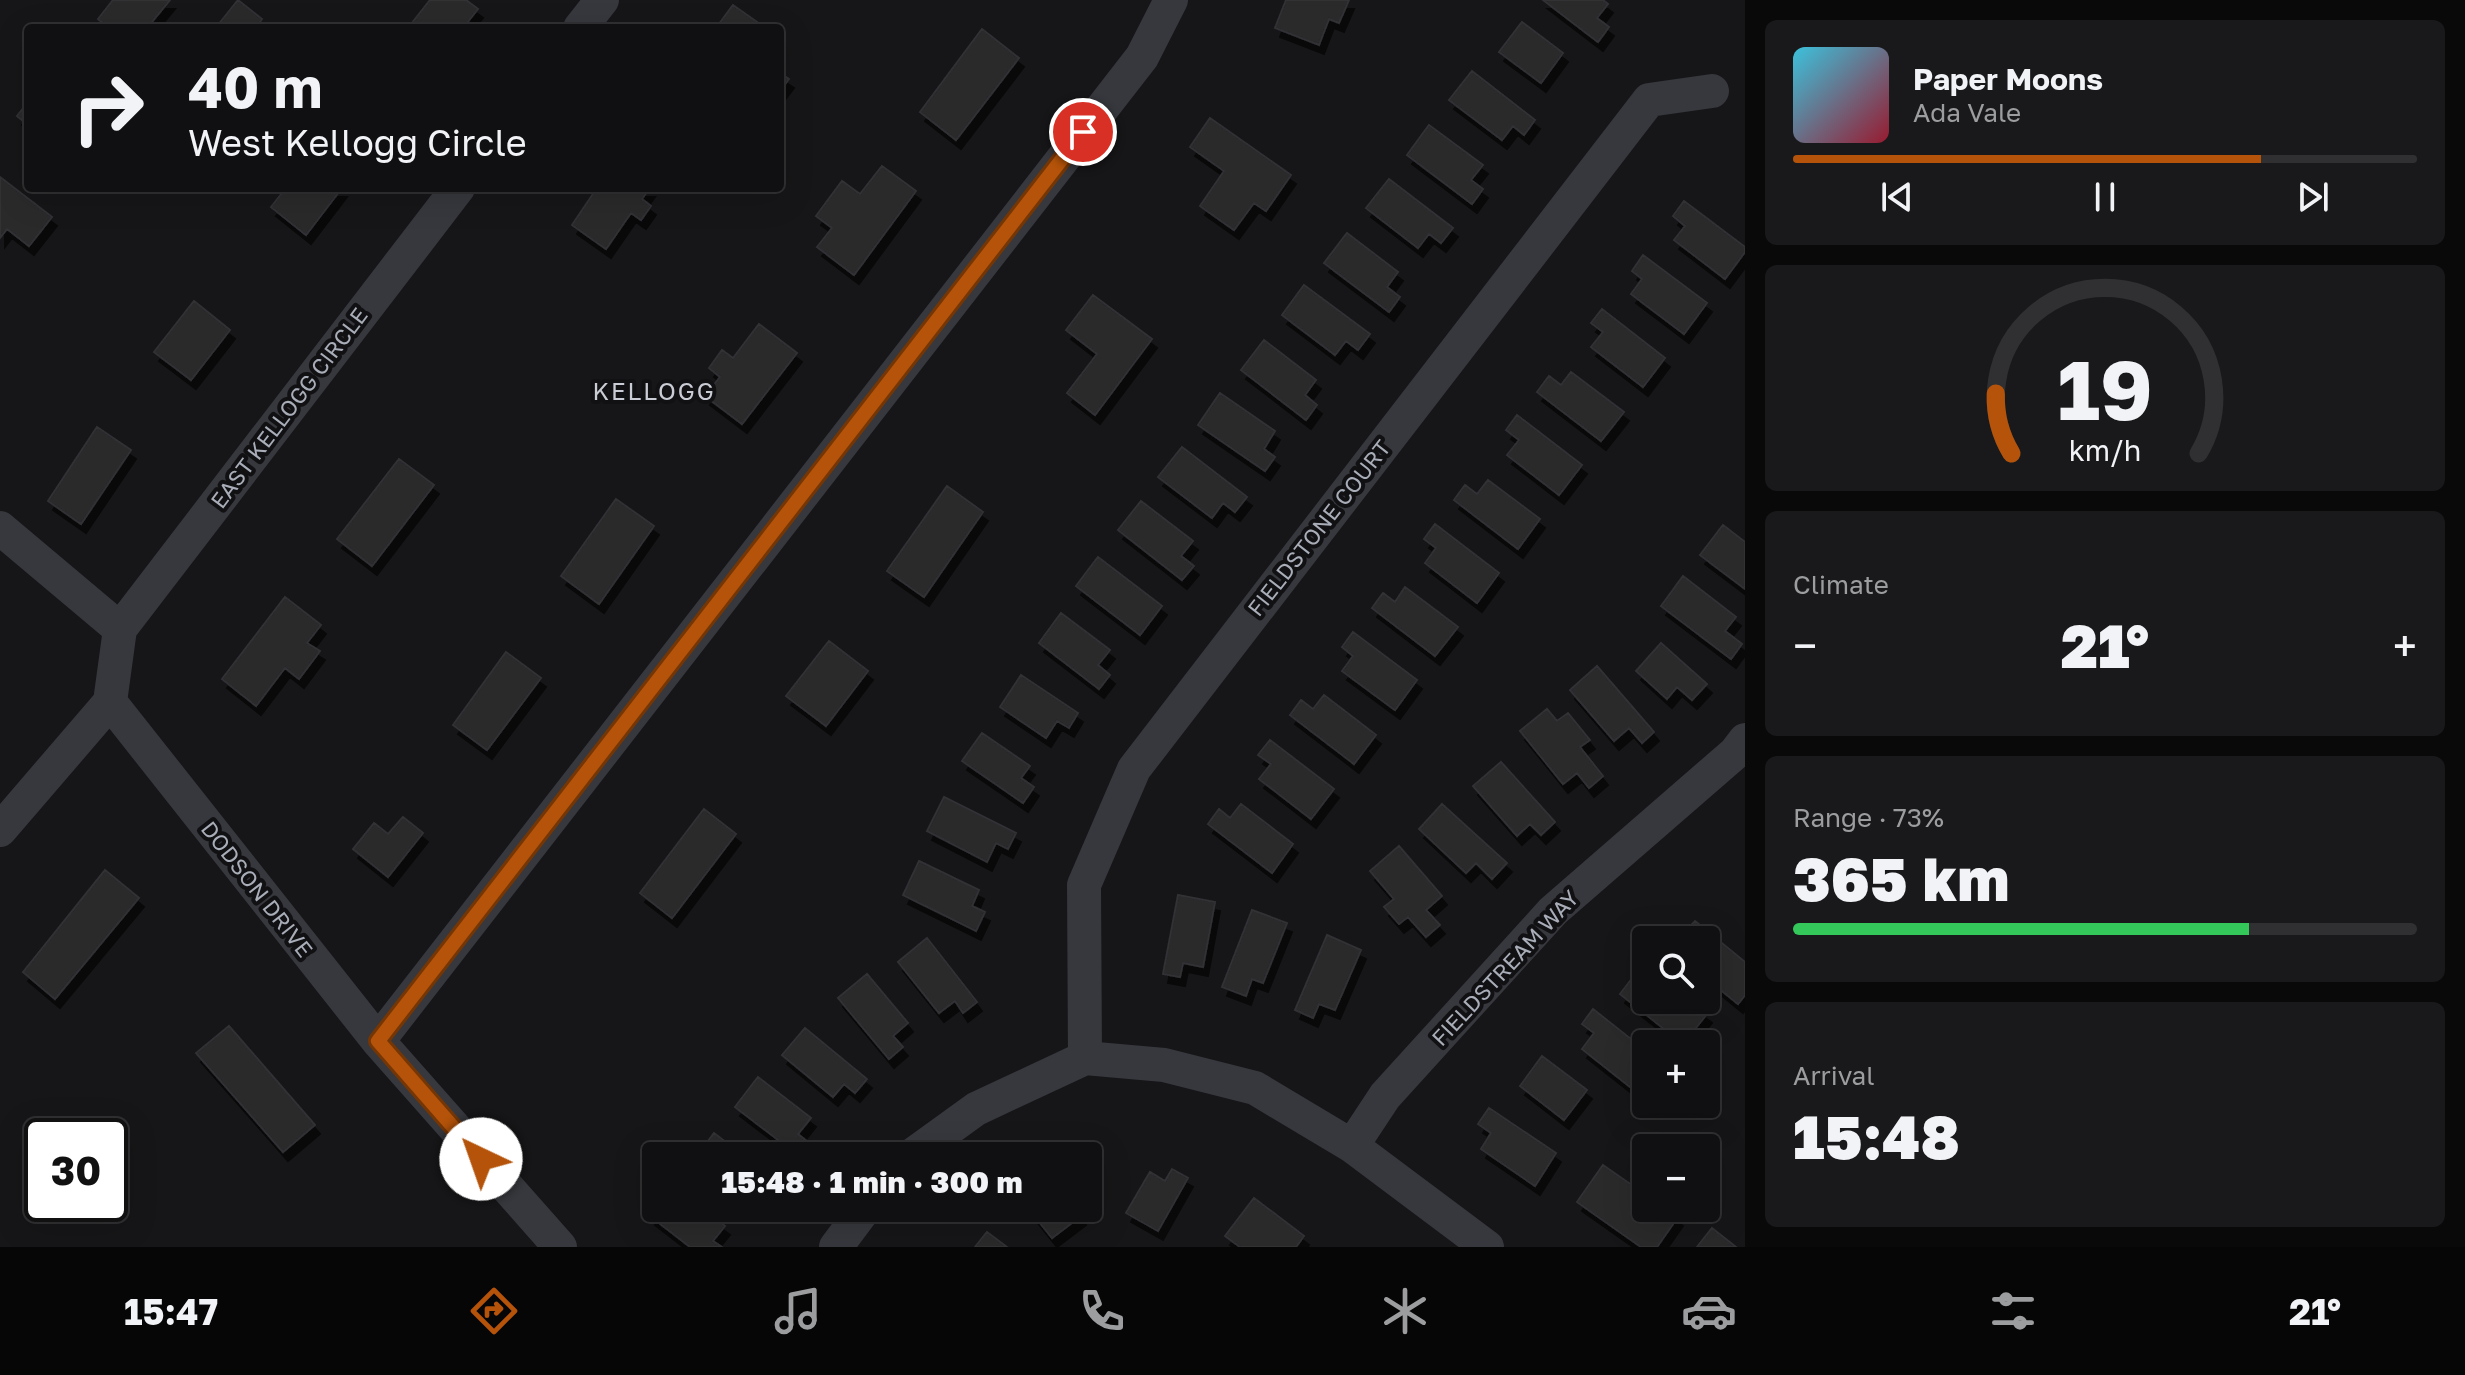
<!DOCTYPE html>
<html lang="en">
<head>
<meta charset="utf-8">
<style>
  :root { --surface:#101012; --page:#19191b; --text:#f1f3f6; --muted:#9c9d9f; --line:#303032; --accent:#b45309 }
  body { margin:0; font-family:"Golos Text",sans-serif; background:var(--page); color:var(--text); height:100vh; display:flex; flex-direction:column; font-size:30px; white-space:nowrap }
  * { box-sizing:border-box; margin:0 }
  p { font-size:26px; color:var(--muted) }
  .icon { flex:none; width:44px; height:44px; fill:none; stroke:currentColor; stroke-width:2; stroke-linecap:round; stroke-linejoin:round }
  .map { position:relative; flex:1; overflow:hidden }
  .drawer { display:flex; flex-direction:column; gap:20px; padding:20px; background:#09090a; width:720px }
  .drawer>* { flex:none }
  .guide { position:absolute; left:24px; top:24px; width:760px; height:168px; border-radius:8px; box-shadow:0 8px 32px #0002,0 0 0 2px var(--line); background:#101012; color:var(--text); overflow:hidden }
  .buttons { position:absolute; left:1632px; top:926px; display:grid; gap:16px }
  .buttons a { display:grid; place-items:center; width:88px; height:88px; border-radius:8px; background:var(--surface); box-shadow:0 8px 32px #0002,0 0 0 2px var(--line); font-size:40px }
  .speed { position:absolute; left:24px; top:1118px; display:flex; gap:16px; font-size:40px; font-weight:700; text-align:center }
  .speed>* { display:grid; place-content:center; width:104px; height:104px; border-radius:50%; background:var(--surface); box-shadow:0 8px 32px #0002,0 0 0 2px var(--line); line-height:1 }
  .speed .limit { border:4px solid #111; border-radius:12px; background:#fff; color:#111 }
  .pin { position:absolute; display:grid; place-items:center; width:68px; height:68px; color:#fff; margin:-34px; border:4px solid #fff; border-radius:50%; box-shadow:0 2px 8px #0007 }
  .me { position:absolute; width:88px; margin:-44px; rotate:318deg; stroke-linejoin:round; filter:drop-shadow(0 0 6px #0008) }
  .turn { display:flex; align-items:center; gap:28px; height:168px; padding:0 32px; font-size:36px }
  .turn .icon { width:104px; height:104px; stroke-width:2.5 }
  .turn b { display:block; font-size:56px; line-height:68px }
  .big { font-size:60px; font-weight:800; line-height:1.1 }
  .drawer .card { flex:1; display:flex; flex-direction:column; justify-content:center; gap:12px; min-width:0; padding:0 28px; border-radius:12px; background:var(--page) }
  .drawer .dial { align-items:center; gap:0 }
  .dial svg { height:208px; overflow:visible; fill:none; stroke:var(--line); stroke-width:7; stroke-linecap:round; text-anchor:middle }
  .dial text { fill:var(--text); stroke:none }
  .song { display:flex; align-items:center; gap:24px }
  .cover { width:96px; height:96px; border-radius:12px; background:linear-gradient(135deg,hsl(190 70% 55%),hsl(350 70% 35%)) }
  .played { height:8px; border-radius:4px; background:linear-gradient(90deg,var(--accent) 75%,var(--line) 75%) }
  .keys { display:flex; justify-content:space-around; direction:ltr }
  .heat { display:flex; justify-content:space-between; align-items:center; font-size:44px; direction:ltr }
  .charge { height:12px; border-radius:6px; background:linear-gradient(90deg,#34c759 73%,var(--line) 0) }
  .trip { position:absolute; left:642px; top:1142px; width:460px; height:80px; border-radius:8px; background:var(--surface); box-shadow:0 8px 32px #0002,0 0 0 2px var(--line); font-weight:800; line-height:80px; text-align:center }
  .dock { display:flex; height:128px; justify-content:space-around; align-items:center; background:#060607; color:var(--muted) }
  .dock .icon { width:56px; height:56px }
  .dock .on { color:var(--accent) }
  .dock b { font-size:36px; color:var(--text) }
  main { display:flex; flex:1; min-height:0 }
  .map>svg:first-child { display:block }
  .building { fill:#29292c; stroke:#303034; stroke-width:2; filter:url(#shadow) }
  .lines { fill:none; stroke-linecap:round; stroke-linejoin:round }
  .minor { stroke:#37383d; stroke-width:34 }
  .route-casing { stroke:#753606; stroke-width:20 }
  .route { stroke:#b45309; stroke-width:14 }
  .labels { text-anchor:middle; stroke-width:8; stroke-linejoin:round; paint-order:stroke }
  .street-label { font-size:22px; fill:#a8adb8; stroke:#111113 }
  .neighbourhood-label { font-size:24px; letter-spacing:2px; fill:#c9ccd4; stroke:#111113 }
</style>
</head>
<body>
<main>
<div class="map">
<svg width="1745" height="1247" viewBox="0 0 1745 1247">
  <defs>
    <filter id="shadow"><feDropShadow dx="5" dy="9" stdDeviation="0" flood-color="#0009"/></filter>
  </defs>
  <rect width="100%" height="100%" fill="#161618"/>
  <path class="building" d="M113 0H170L147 28H109L98 19Z
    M238 0 262 19 256 28H222L218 25Z
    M430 0H466L478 9 463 28H408Z
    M1286 0H1349L1339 23 1329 19 1319 45 1275 28Z
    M1543 0H1603L1608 4 1597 18 1609 27 1598 42Z
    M733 5 764 27 763 28H716Z
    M1522 22 1563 53 1541 83 1499 52Z
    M982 29 1019 58 956 140 920 112Z
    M1472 71 1535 120 1524 135 1513 126 1502 140 1449 100Z
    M780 73 789 79 780 91Z
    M28 102V125L17 116Z
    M1210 118 1291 175 1266 211 1254 203 1234 230 1200 206 1224 171 1190 147Z
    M1429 125 1483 165 1471 180 1483 189 1472 204 1407 155Z
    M882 166 916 191 854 275 817 247 832 228 816 216 842 181 860 194Z
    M0 177 52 217 29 246 7 229 0 238Z
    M1389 179 1453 228 1441 243 1429 234 1418 248 1366 208Z
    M286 188H342L306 235 271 207Z
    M597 188H650L642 199 651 206 641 220 631 213 606 249 572 225Z
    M1684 201 1745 247V252L1725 279 1674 240 1685 226 1673 216Z
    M1347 233 1398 272 1387 287 1400 297 1389 312 1324 263Z
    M1643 255 1707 303 1684 334 1631 294 1642 279 1632 271Z
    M1304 285 1370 334 1358 350 1346 341 1335 355 1282 315Z
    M1093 295 1152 339 1095 415 1067 393 1097 354 1066 330Z
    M194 301 230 330 191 380 154 352Z
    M1602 309 1665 358 1643 387 1591 347 1603 332 1591 323Z
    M759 324 797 353 742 424 705 396 720 377 709 368 722 350 733 358Z
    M1264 340 1316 380 1305 395 1317 405 1306 420 1241 370Z
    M1571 372 1624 412 1601 441 1537 392 1549 376 1561 385Z
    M1220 393 1275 431 1264 449 1275 457 1265 471 1198 425Z
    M1517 415 1582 465 1559 495 1507 455 1519 440 1506 430Z
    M97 427 131 450 81 524 48 501Z
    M1182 447 1247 497 1235 512 1223 503 1212 518 1158 477Z
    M399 459 434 485 372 566 337 539Z
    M1488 480 1540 519 1518 549 1454 500 1465 485 1477 494Z
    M947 486 983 512 924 597 887 571Z
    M616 499 654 526 599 604 561 576Z
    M1141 501 1193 541 1181 556 1194 566 1182 580 1118 530Z
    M1435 524 1499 573 1477 603 1425 563 1436 548 1424 539Z
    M1723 525 1745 542V589L1700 555Z
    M1098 557 1162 606 1140 635 1076 586Z
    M1683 576 1736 617 1725 631 1742 644 1731 659 1661 606Z
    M1405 587 1458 627 1435 656 1372 608 1383 593 1395 602Z
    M285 597 321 625 307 643 320 651 299 679 285 668 256 706 222 679Z
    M1061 613 1110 650 1098 665 1110 675 1099 689 1039 643Z
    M1353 632 1417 680 1395 710 1342 671 1353 656 1342 647Z
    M829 641 868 671 826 726 786 696Z
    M1661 643 1707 684 1692 700 1677 687 1667 699 1636 671Z
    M506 652 541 678 487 750 453 725Z
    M1597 666 1654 732 1642 743 1629 728 1614 741 1570 690Z
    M1021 675 1078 713 1069 728 1057 721 1046 738 1000 707Z
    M1324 695 1376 735 1354 764 1290 715 1301 700 1313 709Z
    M1547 709 1557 721 1568 713 1590 740 1580 747 1603 776 1589 788 1577 773 1563 784 1520 731Z
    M982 733 1030 766 1021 778 1034 787 1023 803 962 761Z
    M1270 740 1334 789 1311 819 1259 779 1271 764 1258 755Z
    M1501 762 1555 822 1541 835 1530 824 1517 836 1473 786Z
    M944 797 1016 833 1008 849 996 843 987 862 927 831Z
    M1241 804 1293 844 1272 873 1208 824 1219 809 1230 818Z
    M1442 804 1507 863 1492 879 1476 863 1466 873 1419 829Z
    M704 809 736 834 672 918 640 893Z
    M403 817 423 833 388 877 353 849 374 823 388 834Z
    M1399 846 1442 896 1426 910 1440 925 1426 937 1408 917 1399 924 1384 907 1394 899 1370 871Z
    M919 861 979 890 972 906 985 912 976 931 903 895Z
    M105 870 139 898 55 999 23 972Z
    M1178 895 1215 902 1203 967 1183 963 1180 977 1163 974Z
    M1252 910 1287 923 1263 983 1252 979 1246 996 1222 987Z
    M1695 921 1745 962V995L1738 1004 1706 978V940H1692L1684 933Z
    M1327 935 1361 950 1335 1010 1319 1004 1313 1018 1295 1010Z
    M927 938 977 1002 963 1013 955 1001 939 1013 898 962Z
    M1643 964 1646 967V1000H1689L1707 1014 1683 1044 1620 994Z
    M867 974 908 1023 893 1036 903 1047 889 1059 838 998Z
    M1593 1009 1646 1051V1074L1634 1090 1582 1049 1594 1033 1582 1024Z
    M229 1026 315 1125 283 1152 196 1053Z
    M805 1028 867 1079 855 1093 844 1084 833 1097 782 1055Z
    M1542 1056 1587 1090 1564 1120 1520 1086Z
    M758 1077 811 1118 798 1134 809 1143 799 1156 735 1107Z
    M1489 1108 1556 1153 1535 1186 1481 1149 1491 1133 1478 1124Z
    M714 1133 744 1156H697Z
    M1603 1165 1646 1195V1208H1665L1678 1217 1657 1247H1641L1577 1202Z
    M1172 1169 1188 1178 1158 1231 1126 1213 1150 1172 1165 1181Z
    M1254 1198 1304 1236 1296 1247H1240L1225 1236Z
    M656 1208H701L725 1226 713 1241 722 1247H690L650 1216Z
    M1028 1208H1074L1081 1216 1052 1238Z
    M1712 1228 1736 1247H1697Z
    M987 1232 1007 1247H975Z"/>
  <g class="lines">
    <path class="minor" d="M580 28 602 0
      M0 528 120 629 110 702 378 1041 560 1247
      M120 629 458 188
      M0 830 110 702
      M378 1041 1142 57 1171 0
      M1085 1058 1084 885 1134 769 1649 100 1712 91
      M1352 1146 1385 1096 1553 911 1735 753 1745 740
      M911 1156 976 1109 1085 1058 1164 1065 1255 1088 1352 1146 1487 1247
      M836 1247 865 1208"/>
  </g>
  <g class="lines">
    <g class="route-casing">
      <path id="route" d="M481 1159 378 1041 1083 132"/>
    </g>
    <use href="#route" class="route"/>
  </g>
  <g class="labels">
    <g class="street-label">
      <text transform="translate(289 408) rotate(-53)" y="8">EAST KELLOGG CIRCLE</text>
      <text transform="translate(1319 528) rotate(-52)" y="8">FIELDSTONE COURT</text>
      <text transform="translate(257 889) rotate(52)" y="8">DODSON DRIVE</text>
      <text transform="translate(1505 968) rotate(-47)" y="8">FIELDSTREAM WAY</text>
    </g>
    <g class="neighbourhood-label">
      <text x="654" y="400">KELLOGG</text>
    </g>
  </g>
</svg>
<div class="buttons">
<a><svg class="icon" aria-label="search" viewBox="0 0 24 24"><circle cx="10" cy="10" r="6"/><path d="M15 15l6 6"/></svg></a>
<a>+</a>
<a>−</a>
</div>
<div class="speed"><div class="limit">30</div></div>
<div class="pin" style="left:1083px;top:132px;background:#d93025"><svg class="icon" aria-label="arrive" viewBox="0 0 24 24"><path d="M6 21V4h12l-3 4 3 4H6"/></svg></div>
<svg class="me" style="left:481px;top:1159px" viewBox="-20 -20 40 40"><circle r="19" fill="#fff"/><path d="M0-13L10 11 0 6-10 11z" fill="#b45309"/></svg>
<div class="trip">15:48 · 1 min · 300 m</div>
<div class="guide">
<div class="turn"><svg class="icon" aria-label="right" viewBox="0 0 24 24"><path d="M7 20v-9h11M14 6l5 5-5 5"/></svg><div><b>40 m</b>West Kellogg Circle</div></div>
</div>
</div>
<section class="drawer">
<div class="card">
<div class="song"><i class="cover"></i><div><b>Paper Moons</b><p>Ada Vale</p></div></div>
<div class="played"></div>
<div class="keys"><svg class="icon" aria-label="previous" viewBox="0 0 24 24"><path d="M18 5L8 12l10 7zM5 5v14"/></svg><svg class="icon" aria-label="pause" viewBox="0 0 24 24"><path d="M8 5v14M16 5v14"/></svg><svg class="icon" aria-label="next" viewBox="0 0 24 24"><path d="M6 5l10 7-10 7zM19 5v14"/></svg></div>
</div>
<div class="card dial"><svg viewBox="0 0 100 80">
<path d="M14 69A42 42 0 1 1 86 69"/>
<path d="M14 69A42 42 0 0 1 8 46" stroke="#b45309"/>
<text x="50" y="56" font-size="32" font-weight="700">19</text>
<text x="50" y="72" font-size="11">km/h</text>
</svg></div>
<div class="card"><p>Climate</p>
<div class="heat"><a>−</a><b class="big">21°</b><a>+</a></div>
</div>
<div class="card"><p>Range · 73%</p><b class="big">365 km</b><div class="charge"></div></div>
<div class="card"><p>Arrival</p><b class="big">15:48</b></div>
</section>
</main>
<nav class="dock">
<b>15:47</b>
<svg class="icon on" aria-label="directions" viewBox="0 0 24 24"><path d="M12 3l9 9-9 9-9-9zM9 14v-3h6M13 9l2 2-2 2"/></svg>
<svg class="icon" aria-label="music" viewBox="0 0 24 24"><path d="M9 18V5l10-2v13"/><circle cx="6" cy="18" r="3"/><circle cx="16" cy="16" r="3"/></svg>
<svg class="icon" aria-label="phone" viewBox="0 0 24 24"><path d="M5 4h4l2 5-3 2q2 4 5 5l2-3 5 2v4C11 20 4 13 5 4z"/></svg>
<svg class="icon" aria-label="climate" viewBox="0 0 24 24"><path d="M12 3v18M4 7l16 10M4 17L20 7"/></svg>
<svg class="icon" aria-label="car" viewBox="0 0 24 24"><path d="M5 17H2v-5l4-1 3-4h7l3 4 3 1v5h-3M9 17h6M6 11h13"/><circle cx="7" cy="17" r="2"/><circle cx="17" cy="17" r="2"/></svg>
<svg class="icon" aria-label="filters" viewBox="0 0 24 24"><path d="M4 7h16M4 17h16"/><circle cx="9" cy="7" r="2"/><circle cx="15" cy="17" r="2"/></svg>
<b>21°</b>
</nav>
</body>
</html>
